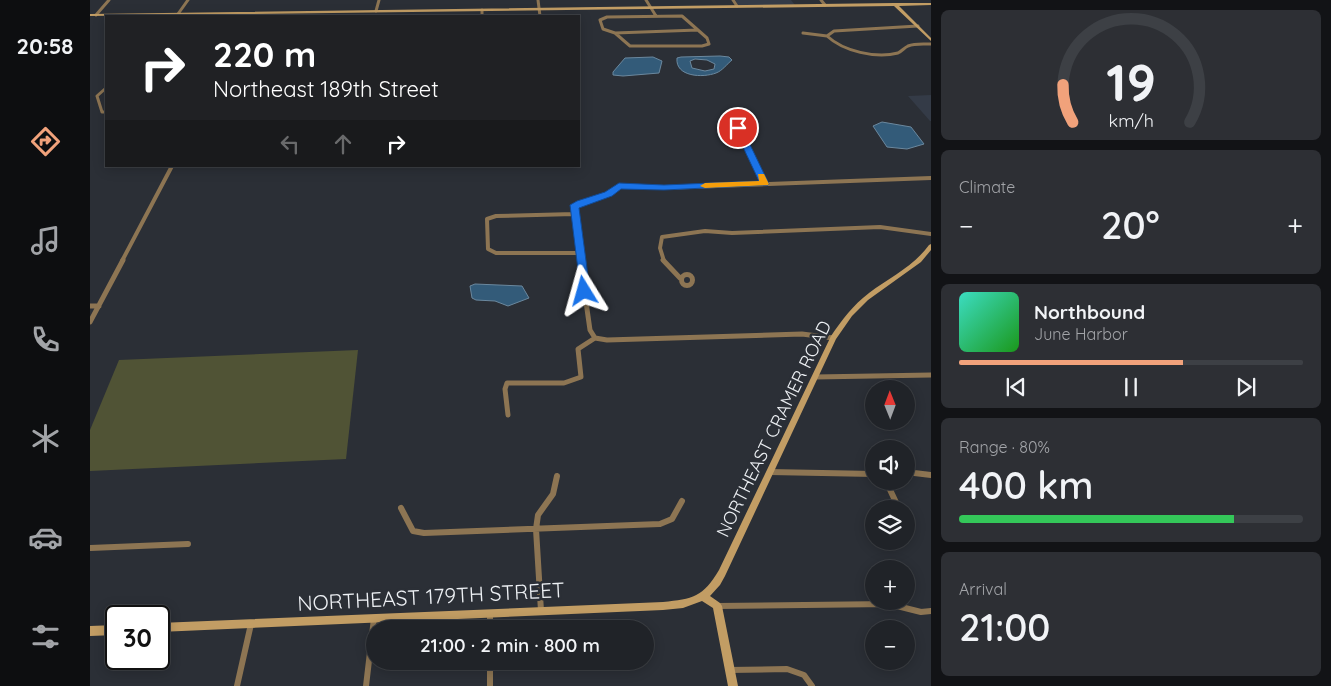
<!DOCTYPE html>
<html lang="en">
<head>
<meta charset="utf-8">
<style>
  :root { --surface:#202328; --page:#2d2f34; --text:#f1f3f6; --muted:#a2a4a8; --line:#3d4045; --accent:#f1a27b }
  body { margin:0; font-family:Quicksand,sans-serif; background:var(--page); color:var(--text); height:100vh; display:flex; flex-direction:column; font-size:19px; white-space:nowrap }
  * { box-sizing:border-box; margin:0 }
  p { font-size:16px; color:var(--muted) }
  .icon { flex:none; width:28px; height:28px; fill:none; stroke:currentColor; stroke-width:2; stroke-linecap:round; stroke-linejoin:round }
  .map { position:relative; flex:1; overflow:hidden }
  .sheet { display:flex; flex-direction:column; gap:10px; padding:10px; background:#121316; width:400px }
  .sheet>* { flex:none }
  .guide { position:absolute; left:15px; top:15px; width:475px; height:152px; border-radius:0px; box-shadow:0 2px 12px #0003,0 0 0 1px var(--line); background:#202124; color:#fff; overflow:hidden }
  .needle { width:32px; rotate:359deg }
  .fabs { position:absolute; left:775px; top:380px; display:grid; gap:10px }
  .fabs a { display:grid; place-items:center; width:50px; height:50px; border-radius:50%; background:var(--surface); box-shadow:0 2px 12px #0003,0 0 0 1px var(--line); font-size:25px }
  .speed { position:absolute; left:15px; top:605px; display:flex; gap:10px; font-size:25px; font-weight:700; text-align:center }
  .speed>* { display:grid; place-content:center; width:65px; height:65px; border-radius:50%; background:var(--surface); box-shadow:0 2px 12px #0003,0 0 0 1px var(--line); line-height:1 }
  .speed .limit { border:2px solid #111; border-radius:8px; background:#fff; color:#111 }
  .pin { position:absolute; display:grid; place-items:center; width:42px; height:42px; color:#fff; margin:-21px; border:2px solid #fff; border-radius:50%; box-shadow:0 1px 5px #0007 }
  .me { position:absolute; width:55px; margin:-28px; rotate:352deg; stroke-linejoin:round; filter:drop-shadow(0 0 4px #0008) }
  .turn { display:flex; align-items:center; gap:18px; height:105px; padding:0 25px; font-size:22px }
  .turn .icon { width:65px; height:65px; stroke-width:2.5 }
  .turn b { display:block; font-size:35px; line-height:42px }
  .lanes { display:flex; align-items:center; height:48px; padding:0 25px; background:#0003; justify-content:center; gap:25px; direction:ltr }
  .lanes .off { opacity:.35 }
  .big { font-size:38px; font-weight:600; line-height:1.1 }
  .sheet .widget { flex:1; display:flex; flex-direction:column; justify-content:center; gap:8px; min-width:0; padding:0 18px; border-radius:8px; background:var(--page) }
  .sheet .dial { align-items:center; gap:0 }
  .dial svg { height:130px; overflow:visible; fill:none; stroke:var(--line); stroke-width:7; stroke-linecap:round; text-anchor:middle }
  .dial text { fill:var(--text); stroke:none }
  .song { display:flex; align-items:center; gap:15px }
  .cover { width:60px; height:60px; border-radius:8px; background:linear-gradient(135deg,hsl(170 70% 55%),hsl(120 70% 35%)) }
  .played { height:5px; border-radius:2px; background:linear-gradient(90deg,var(--accent) 65%,var(--line) 65%) }
  .keys { display:flex; justify-content:space-around; direction:ltr }
  .heat { display:flex; justify-content:space-between; align-items:center; font-size:28px; direction:ltr }
  .charge { height:8px; border-radius:4px; background:linear-gradient(90deg,#34c759 80%,var(--line) 0) }
  .trip { position:absolute; left:276px; top:620px; width:288px; height:50px; border-radius:25px; background:var(--surface); box-shadow:0 2px 12px #0003,0 0 0 1px var(--line); font-weight:600; line-height:50px; text-align:center }
  main { display:flex; flex:1; min-height:0 }
  .tabs { display:flex; flex-direction:column; width:90px; justify-content:space-around; align-items:center; background:#0d0e10; color:var(--muted) }
  .tabs .icon { width:35px; height:35px }
  .tabs .on { color:var(--accent) }
  .tabs b { font-size:22px; color:var(--text) }
  .map>svg:first-child { display:block }
  .built { fill:#343b47 }
  .green { fill:#505335 }
  .water { fill:#335b79; stroke:#6b889e; fill-rule:evenodd }
  .lines { fill:none; stroke-linecap:round; stroke-linejoin:round }
  .street-far3 { stroke:#8d7553; stroke-width:3 }
  .street-far2 { stroke:#8d7553; stroke-width:4 }
  .street-far1 { stroke:#8d7553; stroke-width:5 }
  .street { stroke:#8d7553; stroke-width:6 }
  .secondary { fill:#c29d64; fill-rule:evenodd }
  .route { fill:#1a73e8; stroke:#114b97 }
  .slow { fill:#f59e0b }
  .labels { text-anchor:middle; stroke-width:5; stroke-linejoin:round; paint-order:stroke }
  .street-label { font-size:18px; fill:#edf0f4; stroke:#2b2f36 }
  .near-street-label { font-size:21px; fill:#edf0f4; stroke:#2b2f36 }
</style>
</head>
<body>
<main>
<nav class="tabs">
<b>20:58</b>
<svg class="icon on" aria-label="directions" viewBox="0 0 24 24"><path d="M12 3l9 9-9 9-9-9zM9 14v-3h6M13 9l2 2-2 2"/></svg>
<svg class="icon" aria-label="music" viewBox="0 0 24 24"><path d="M9 18V5l10-2v13"/><circle cx="6" cy="18" r="3"/><circle cx="16" cy="16" r="3"/></svg>
<svg class="icon" aria-label="phone" viewBox="0 0 24 24"><path d="M5 4h4l2 5-3 2q2 4 5 5l2-3 5 2v4C11 20 4 13 5 4z"/></svg>
<svg class="icon" aria-label="climate" viewBox="0 0 24 24"><path d="M12 3v18M4 7l16 10M4 17L20 7"/></svg>
<svg class="icon" aria-label="car" viewBox="0 0 24 24"><path d="M5 17H2v-5l4-1 3-4h7l3 4 3 1v5h-3M9 17h6M6 11h13"/><circle cx="7" cy="17" r="2"/><circle cx="17" cy="17" r="2"/></svg>
<svg class="icon" aria-label="filters" viewBox="0 0 24 24"><path d="M4 7h16M4 17h16"/><circle cx="9" cy="7" r="2"/><circle cx="15" cy="17" r="2"/></svg>
</nav>
<div class="map">
<svg width="841" height="686" viewBox="0 0 841 686">
  <rect width="100%" height="100%" fill="#2b2f36"/>
  <path class="built" d="M645 0H701L705 5 649 6Z
    M841 95V121H840L818 96Z"/>
  <path class="green" d="M268 350 256 459 0 471V430L29 360Z"/>
  <path class="water" d="M630 56 639 57 642 60C637 64 632 71 626 73 613 78 585 77 587 58L591 57ZM605 59 617 60 625 64 624 69 615 71 602 68 600 61Z
    M563 57 572 61 569 73 533 76 523 75V72L535 58Z
    M792 122 821 127 834 144 817 149 797 147 783 126Z
    M385 284 432 286 439 298 418 306 405 301 386 300 382 298 380 286Z"/>
  <g class="lines">
    <path class="street-far3" d="M448 0 450 16
      M556 0 566 16
      M643 0 647 6
      M731 0 735 5
      M392 10V16
      M286 11 289 0
      M88 14 98 0
      M6 15 19 0
      M592 16 617 38 619 44 612 46H540L525 33 513 29 510 20 517 17Z
      M525 33 608 30
      M713 33 737 36
      M737 36C753 51 786 59 808 53 812 51 814 48 818 46 825 43 833 44 841 44
      M737 36 744 31 828 26
      M16 88 7 96 12 112H16"/>
    <path class="street-far2" d="M648 128 675 183
      M484 214 406 216 397 219 398 249 406 253H489
      M32 261 82 166
      M490 261 484 207 519 194 529 186 574 188 841 178
      M574 261 570 248 572 237 615 231 642 233 790 227 841 234"/>
    <path class="street-far1" d="M490 260 500 330 505 338
      M573 260 590 278
      M591.5 280a5.5 5.5 0 1 1 11 0a5.5 5.5 0 1 1-11 0Z
      M0 306H9
      M0 322 33 260
      M505 338 517 340 712 334 743 338
      M725 377 841 375
      M418 415 415 389 417 383H474L491 377 488 349 505 338"/>
    <path class="street" d="M680 472 784 474
      M816 472 841 475
      M796 481 809 509
      M311 508 323 531 334 533 570 524 582 519 592 501
      M0 548 98 544
      M627 606 799 604 831 612 841 611
      M451 611 446 529 448 515 463 494 467 476
      M400 613V629
      M400 661V686
      M639 670 697 669 714 675 722 686
      M147 686 161 624
      M276 686 284 618"/>
    <path class="secondary" d="M804 3H841V5L809 6 841 38V41L804 6 0 16V14Z
      M841 244V250L831 262 778 300 762 316 746 339 635 576 630 585 620 596 630 603 632 606 648 686H638L623 608 612 601 593 608 573 610 69 632V623L573 602C603 599 613 597 629 570L741 336C752 320 763 305 779 293 800 277 823 267 839 245Z
      M26 625V635L0 636V626Z"/>
  </g>
  <path class="route" d="M648 126 652 128 679 184 678 185 574 190 531 189 522 196 489 208 500 291 494 295 491 294 480 205 487 201 515 192 529 183 574 185 669 181 644 128Z"/>
  <path class="slow" d="M668 174H674L679 184 678 185 615 188 610 186 615 183 669 181Z"/>
  <g class="labels">
    <g class="street-label">
      <text transform="translate(684 429) rotate(-64)" y="6">NORTHEAST CRAMER ROAD</text>
    </g>
    <g class="near-street-label">
      <text transform="translate(341 597) rotate(-3)" y="7">NORTHEAST 179TH STREET</text>
    </g>
  </g>
</svg>
<div class="fabs">
<a><svg class="needle" viewBox="-14 -14 28 28"><path d="M0-13l5 13h-10z" fill="#e53935"/><path d="M0 13l5-13h-10z" fill="#a2a4a8"/></svg></a>
<a><svg class="icon" aria-label="sound" viewBox="0 0 24 24"><path d="M4 9h4l5-4v14l-5-4H4zM17 9q2 3 0 6"/></svg></a>
<a><svg class="icon" aria-label="layers" viewBox="0 0 24 24"><path d="M12 4l9 5-9 5-9-5zM3 14l9 5 9-5"/></svg></a>
<a>+</a>
<a>−</a>
</div>
<div class="speed"><div class="limit">30</div></div>
<div class="pin" style="left:648px;top:128px;background:#d93025"><svg class="icon" aria-label="arrive" viewBox="0 0 24 24"><path d="M6 21V4h12l-3 4 3 4H6"/></svg></div>
<svg class="me" style="left:494px;top:291px" viewBox="-20 -20 40 40"><path d="M0-17L14 15 0 8-14 15z" fill="#1a73e8" stroke="#fff" stroke-width="4"/></svg>
<div class="trip">21:00 · 2 min · 800 m</div>
<div class="guide">
<div class="turn"><svg class="icon" aria-label="right" viewBox="0 0 24 24"><path d="M7 20v-9h11M14 6l5 5-5 5"/></svg><div><b>220 m</b>Northeast 189th Street</div></div>
<div class="lanes"><svg class="icon off" aria-label="left" viewBox="0 0 24 24"><path d="M17 20v-9H6M10 6l-5 5 5 5"/></svg><svg class="icon off" aria-label="ahead" viewBox="0 0 24 24"><path d="M12 20V5M6 11l6-6 6 6"/></svg><svg class="icon" aria-label="right" viewBox="0 0 24 24"><path d="M7 20v-9h11M14 6l5 5-5 5"/></svg></div>
</div>
</div>
<section class="sheet">
<div class="widget dial"><svg viewBox="0 0 100 80">
<path d="M14 69A42 42 0 1 1 86 69"/>
<path d="M14 69A42 42 0 0 1 8 46" stroke="#f1a27b"/>
<text x="50" y="56" font-size="32" font-weight="700">19</text>
<text x="50" y="72" font-size="11">km/h</text>
</svg></div>
<div class="widget"><p>Climate</p>
<div class="heat"><a>−</a><b class="big">20°</b><a>+</a></div>
</div>
<div class="widget">
<div class="song"><i class="cover"></i><div><b>Northbound</b><p>June Harbor</p></div></div>
<div class="played"></div>
<div class="keys"><svg class="icon" aria-label="previous" viewBox="0 0 24 24"><path d="M18 5L8 12l10 7zM5 5v14"/></svg><svg class="icon" aria-label="pause" viewBox="0 0 24 24"><path d="M8 5v14M16 5v14"/></svg><svg class="icon" aria-label="next" viewBox="0 0 24 24"><path d="M6 5l10 7-10 7zM19 5v14"/></svg></div>
</div>
<div class="widget"><p>Range · 80%</p><b class="big">400 km</b><div class="charge"></div></div>
<div class="widget"><p>Arrival</p><b class="big">21:00</b></div>
</section>
</main>
</body>
</html>
